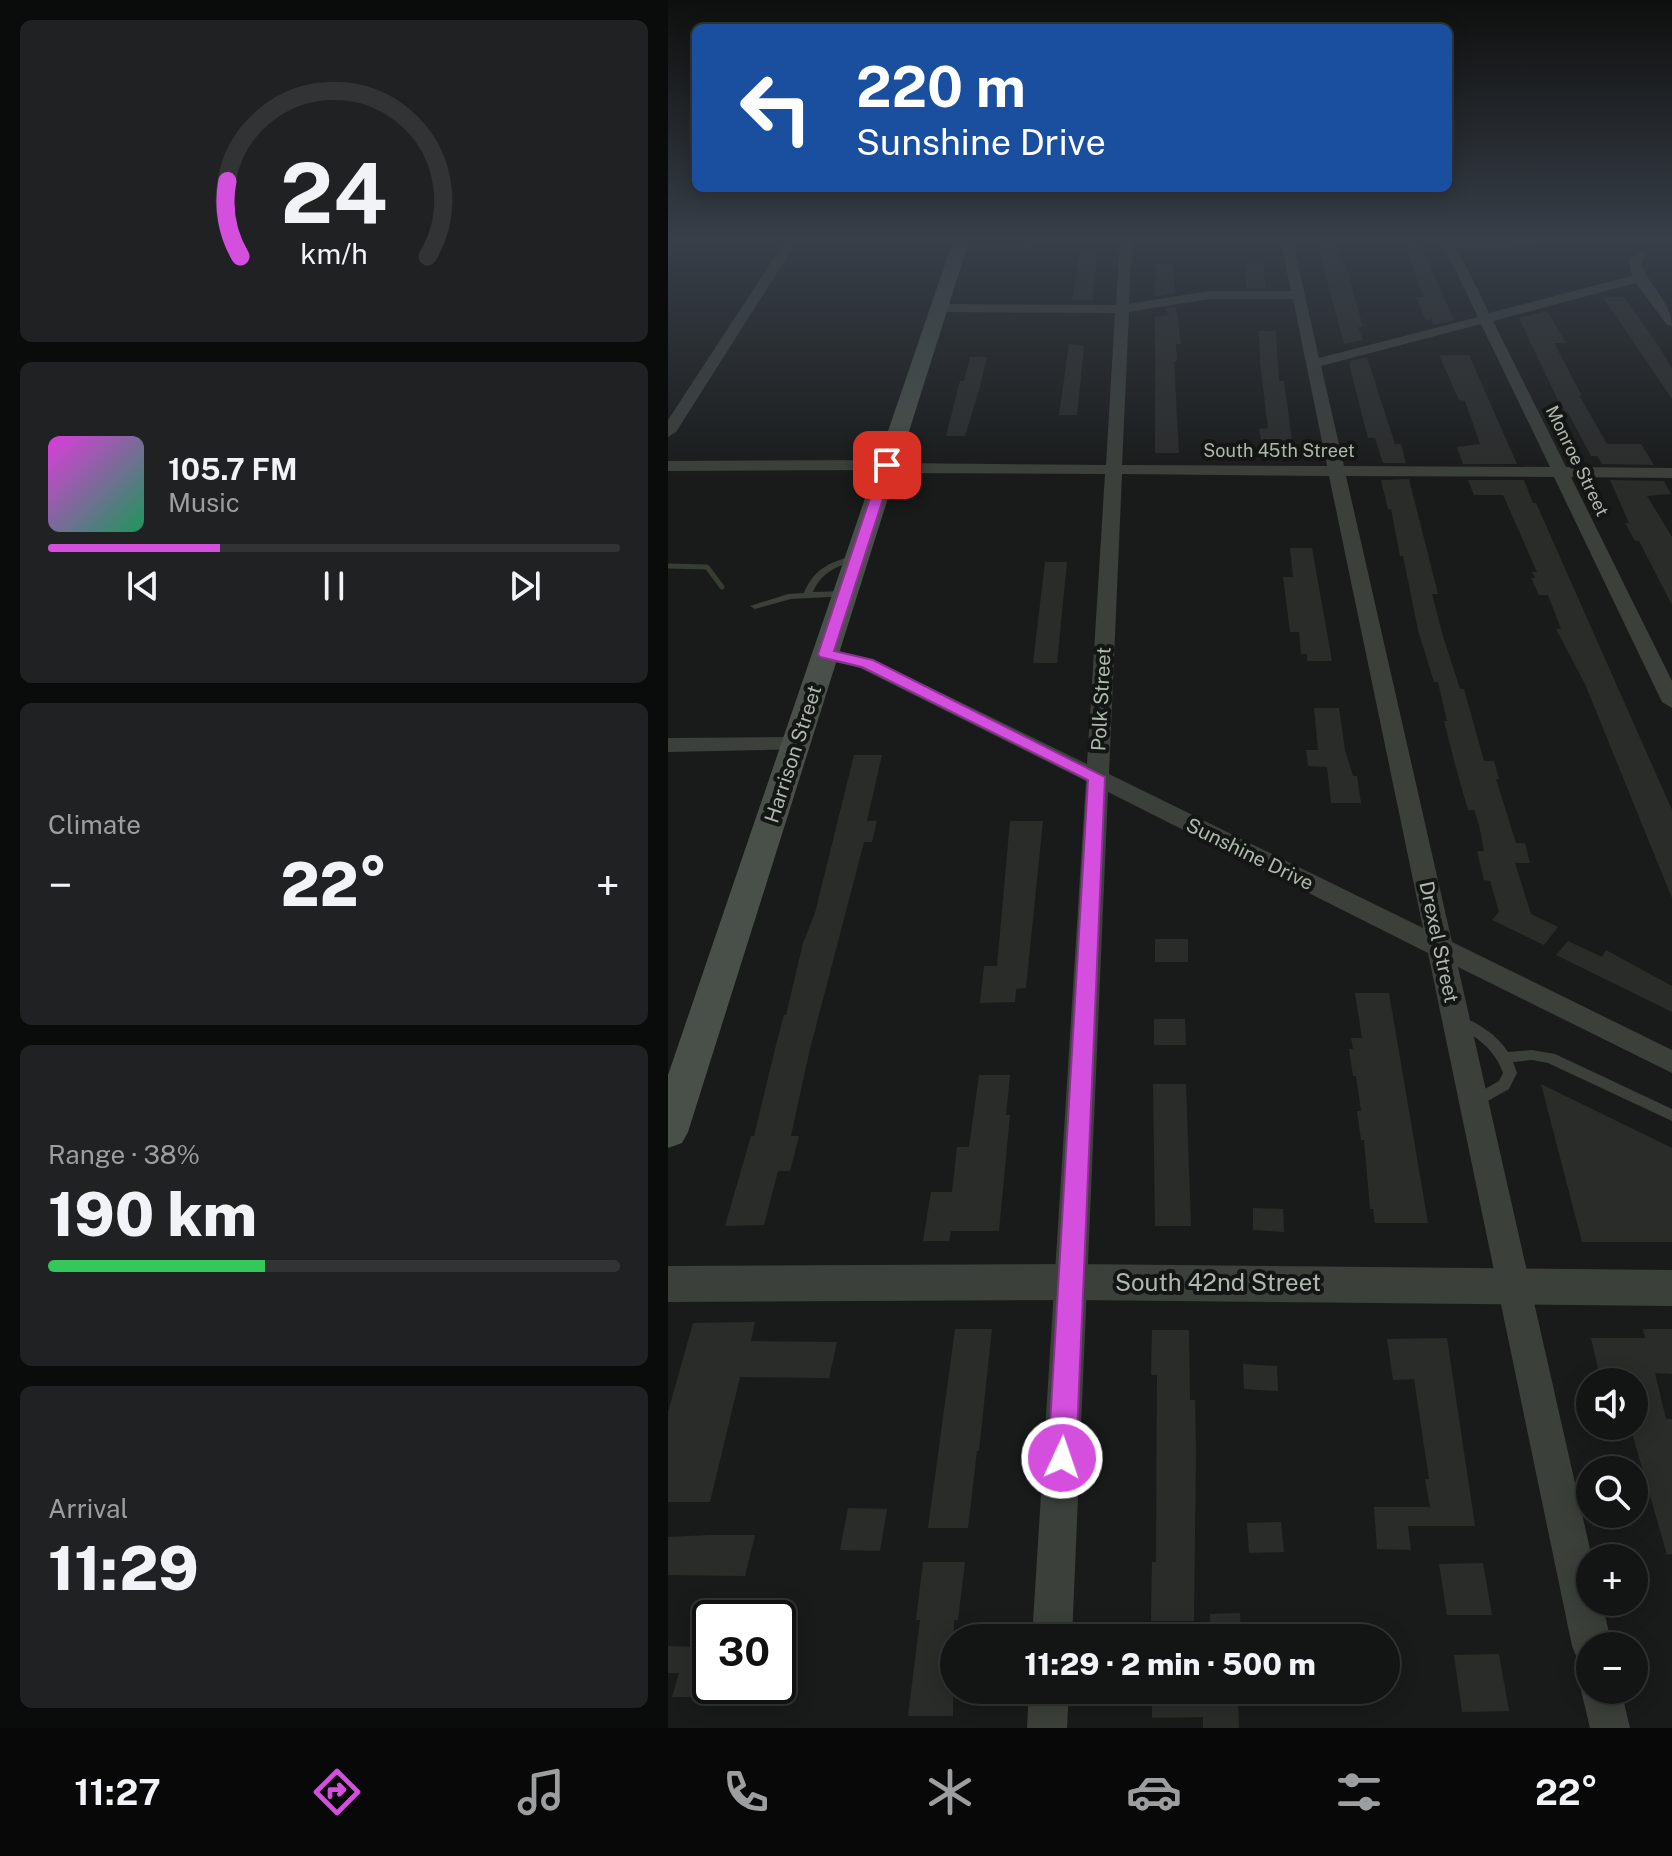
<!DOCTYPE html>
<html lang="en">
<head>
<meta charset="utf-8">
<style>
  :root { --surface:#131414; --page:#202122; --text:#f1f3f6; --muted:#9d9ea0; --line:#323334; --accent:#d44fde }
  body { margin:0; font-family:"Public Sans",sans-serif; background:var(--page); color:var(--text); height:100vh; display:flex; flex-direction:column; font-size:30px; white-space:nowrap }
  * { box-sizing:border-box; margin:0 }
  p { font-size:26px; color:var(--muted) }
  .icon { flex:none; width:44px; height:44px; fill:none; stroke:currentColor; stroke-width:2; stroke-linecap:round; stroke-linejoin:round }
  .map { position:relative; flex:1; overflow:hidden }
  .drawer { display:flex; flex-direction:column; gap:20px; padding:20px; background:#0a0b0b; width:668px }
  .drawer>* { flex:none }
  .hud { position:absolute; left:24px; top:24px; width:760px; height:168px; border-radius:12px; box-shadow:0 4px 20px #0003,0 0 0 2px var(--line); background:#1a4fa0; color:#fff; overflow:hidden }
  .buttons { position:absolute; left:908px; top:1368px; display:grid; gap:16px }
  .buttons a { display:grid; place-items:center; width:72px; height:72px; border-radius:50%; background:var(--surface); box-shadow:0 4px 20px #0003,0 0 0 2px var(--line); font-size:40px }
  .speed { position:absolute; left:24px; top:1600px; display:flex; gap:16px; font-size:40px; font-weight:700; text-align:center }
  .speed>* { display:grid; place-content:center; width:104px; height:104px; border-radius:50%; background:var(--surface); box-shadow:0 4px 20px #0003,0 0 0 2px var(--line); line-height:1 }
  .speed .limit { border:4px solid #111; border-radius:12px; background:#fff; color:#111 }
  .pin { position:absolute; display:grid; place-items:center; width:68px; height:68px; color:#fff; margin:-34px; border-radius:16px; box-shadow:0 4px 12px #0006 }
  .me { position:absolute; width:88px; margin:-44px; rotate:3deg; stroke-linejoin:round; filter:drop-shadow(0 0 6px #0008) }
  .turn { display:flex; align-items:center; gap:28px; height:168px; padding:0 32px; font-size:36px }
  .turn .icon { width:104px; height:104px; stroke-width:2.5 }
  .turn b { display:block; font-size:56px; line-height:68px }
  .big { font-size:60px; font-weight:800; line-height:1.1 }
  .drawer .tile { flex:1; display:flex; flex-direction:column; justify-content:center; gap:12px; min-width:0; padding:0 28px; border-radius:12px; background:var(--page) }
  .drawer .dial { align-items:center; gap:0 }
  .dial svg { height:208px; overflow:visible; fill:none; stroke:var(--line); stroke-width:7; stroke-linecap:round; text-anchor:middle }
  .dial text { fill:var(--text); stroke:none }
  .song { display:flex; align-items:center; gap:24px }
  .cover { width:96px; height:96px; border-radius:12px; background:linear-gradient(135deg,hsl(300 70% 55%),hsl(150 70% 35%)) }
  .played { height:8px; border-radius:4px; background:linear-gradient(90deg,var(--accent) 30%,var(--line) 30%) }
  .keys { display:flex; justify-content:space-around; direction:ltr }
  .heat { display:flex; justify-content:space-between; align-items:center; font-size:44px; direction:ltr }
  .charge { height:12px; border-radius:6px; background:linear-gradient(90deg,#34c759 38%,var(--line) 0) }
  .trip { position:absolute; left:272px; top:1624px; width:460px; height:80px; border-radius:40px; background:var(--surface); box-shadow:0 4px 20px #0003,0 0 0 2px var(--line); font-weight:800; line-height:80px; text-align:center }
  .tab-bar { display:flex; height:128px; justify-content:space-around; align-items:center; background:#080808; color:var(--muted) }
  .tab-bar .icon { width:56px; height:56px }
  .tab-bar .on { color:var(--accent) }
  .tab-bar b { font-size:36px; color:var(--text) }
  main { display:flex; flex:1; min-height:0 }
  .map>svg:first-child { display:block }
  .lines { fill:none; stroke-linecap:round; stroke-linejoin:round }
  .stream { stroke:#353e31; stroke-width:5 }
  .building { fill:#2a2c2a }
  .service { fill:#3b403b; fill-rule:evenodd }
  .minor { fill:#3b403b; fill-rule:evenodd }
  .tertiary { fill:#3b403b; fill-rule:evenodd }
  .secondary { fill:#495049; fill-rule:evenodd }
  .route { fill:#d44fde; stroke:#8a3390; stroke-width:2 }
  .labels { text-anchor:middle; stroke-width:8; stroke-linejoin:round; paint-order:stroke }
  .far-street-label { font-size:18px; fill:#aeb9ad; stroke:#141615 }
  .street-label { font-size:20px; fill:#aeb9ad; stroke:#141615 }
  .near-street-label { font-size:24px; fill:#aeb9ad; stroke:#141615 }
</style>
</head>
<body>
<main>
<section class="drawer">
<div class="tile dial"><svg viewBox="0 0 100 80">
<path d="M14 69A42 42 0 1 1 86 69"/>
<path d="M14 69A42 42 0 0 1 9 40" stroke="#d44fde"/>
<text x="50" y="56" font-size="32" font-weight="700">24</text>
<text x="50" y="72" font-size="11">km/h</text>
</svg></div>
<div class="tile">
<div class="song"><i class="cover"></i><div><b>105.7 FM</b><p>Music</p></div></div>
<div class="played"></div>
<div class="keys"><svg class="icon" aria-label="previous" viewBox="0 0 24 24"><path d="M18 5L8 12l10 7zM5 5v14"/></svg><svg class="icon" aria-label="pause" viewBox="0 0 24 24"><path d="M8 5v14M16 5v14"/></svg><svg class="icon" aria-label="next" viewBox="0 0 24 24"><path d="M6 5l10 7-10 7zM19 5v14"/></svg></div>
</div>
<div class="tile"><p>Climate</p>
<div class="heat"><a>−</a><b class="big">22°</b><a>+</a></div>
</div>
<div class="tile"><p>Range · 38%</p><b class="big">190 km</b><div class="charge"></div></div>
<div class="tile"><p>Arrival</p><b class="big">11:29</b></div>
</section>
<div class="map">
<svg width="1004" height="1728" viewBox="0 0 1004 1728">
  <rect width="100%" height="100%" fill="#191b1a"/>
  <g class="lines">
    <path class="stream" d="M0 566 39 567 54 587"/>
  </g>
  <path class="building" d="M735 238H749L786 320 766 325 763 319 758 321 748 297H755Z
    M648 239H666L673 263H677L695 327H690L695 340 676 344Z
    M412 251H429L425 300H404Z
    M578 263H595L598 288H578Z
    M488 264H505L507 293 487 297Z
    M935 297H956L992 348 1004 368V399Z
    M508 307 513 344H508L509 361H506L511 453H487V317L502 315 496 309Z
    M879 311 898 343H886L914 396 911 395 939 444H973L986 465 934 464 929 456H923L900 413H896L851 318Z
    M591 331H608L611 381H616L626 455H596L591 429 600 428 592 363Z
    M401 344 416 346 409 415H391Z
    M771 355H801L849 464H795L789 447 812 444 797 401 791 400Z
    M302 357H319L312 387 297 436H278L292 381H296Z
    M699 357 727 444H733L738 463H715L707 438H700L682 368V361Z
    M741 479 770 594H764L775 636 792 689H796L816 761H826L831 779H828L848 843H857L862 863H847L863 914 890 927 876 945 824 920 831 912 822 881 816 880 809 851H816L811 825 806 810H800L788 768 776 721H779L770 682H766L750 630 735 556H732L723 509H720L713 480Z
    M800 480H856L865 503H868L1004 810V898L917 684 888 629H893L880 595H871L863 578H867L864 572H869L835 495H806Z
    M942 480 996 481 1003 494 979 496 1004 537V605L971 541H967L957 523H961Z
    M622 548H644L664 661H639V654H633L631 632H622L615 577H625Z
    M377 562H399L389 663H365Z
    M646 708H671L677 750 685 776H689L693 803H663L659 767 640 766 638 750H650Z
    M186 755H214L199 821H209L204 842H196L141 1053 123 1136H131L122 1171H110L96 1225 57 1226 83 1136H86L108 1045 116 1015H118L135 943 147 913Z
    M342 821H375L358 988 348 989 347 1002 312 1003 316 966H329Z
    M487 939H520V962H487Z
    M900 941 934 957 938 950 1004 986V1012L888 955Z
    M687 993H721L760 1223H707L705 1209H702L696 1140H693L689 1111H693L688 1076H685L681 1049H685L683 1038H694Z
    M486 1019H517L518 1045H486Z
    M311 1075H342L338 1115H342L331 1231H283L281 1241H255L263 1192H284L289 1147H301Z
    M485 1084H518L523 1226H487Z
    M873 1084 1004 1148V1242H914Z
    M585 1208 615 1209 616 1232 585 1230Z
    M87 1322 83 1341 169 1342 161 1378 72 1377 42 1502H0V1412L25 1323Z
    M287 1329H324L311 1451H309L300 1528H260Z
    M975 1329H1004V1374L987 1373 998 1419H1004V1554L999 1555 962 1426H966V1373H931L923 1338H977Z
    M484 1330H521L522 1400H527L528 1450 526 1621H483L484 1562H488L489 1375H483Z
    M779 1338 807 1526H740L743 1550 709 1549 706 1507H762L757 1479H761L746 1379 725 1380 719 1339Z
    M575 1364 609 1366 610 1391 576 1389Z
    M180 1508 219 1509 212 1551 172 1550Z
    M613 1522 616 1552 581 1553 579 1523Z
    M41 1535H87L77 1576 0 1575V1537Z
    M255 1562H297L290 1620H286L285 1716H240L252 1620H248Z
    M815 1563 824 1615H779L771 1564Z
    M572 1613 573 1638H543L542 1614Z
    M0 1646 30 1647 26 1661H42V1697H4L11 1673H0Z
    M831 1654 841 1711 794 1712 786 1655Z
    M484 1690H528L529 1700H570L571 1728H535V1717L484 1718Z"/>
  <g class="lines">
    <path class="service" d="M359 238H365L356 251H290L287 249 290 247H354Z
      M887 238H893L894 245 781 247 778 245 781 243 888 242Z
      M189 555 192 556V560C171 565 154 571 145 592L177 591 180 592V596L123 599 87 609 82 606 120 594 136 593C146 568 164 561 189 555Z
      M791 1016C811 1023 828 1034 840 1052L864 1050 887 1054 1004 1109V1121L880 1063 864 1060 845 1062 849 1073 841 1089 811 1106 806 1108 801 1106 799 1102 801 1098 831 1081 835 1073C826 1048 809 1037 786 1025L784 1021 786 1017Z"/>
    <path class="minor" d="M119 238H131L8 432 0 437V420Z
      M452 238H464L461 304 541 291H623L612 238H624L651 358 810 317 772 238H784L821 313 964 276 961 260 973 252 979 256 973 261C979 286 1004 301 1004 326L999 325 968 283 825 321 898 467 1004 468V478L903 477 1004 681V708L994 702 886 477 678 476 784 942 1004 1050V1073L790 967 924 1558 922 1602H934L944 1646H922V1665L910 1660 904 1646 760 953 440 792 404 1638H364L418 781 192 668 150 658 147 654 157 648 206 660 419 764 437 474 218 473 211 470 0 471V461L219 460 226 463 438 465 447 313 271 312 264 308 271 304 448 305ZM541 299H625L659 466 454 465 461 312ZM813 324 882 467 676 466 653 366ZM454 474 661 476 755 928 441 774Z
      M128 737 139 744 136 749 0 752V738Z
      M922 1674V1690H953L962 1728H922L913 1690Z
      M361 1690H401L399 1728H359Z"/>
    <path class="tertiary" d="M404 1264 1004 1270V1306L404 1300 0 1302V1266Z"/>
    <path class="secondary" d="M286 238H302L20 1132 14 1143 0 1148V1075Z"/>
  </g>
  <linearGradient id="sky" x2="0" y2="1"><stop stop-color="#0e0f0e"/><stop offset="0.5" stop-color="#383f49"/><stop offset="1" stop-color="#383f49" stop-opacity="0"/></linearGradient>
  <rect width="1004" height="480" fill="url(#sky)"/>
  <path class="route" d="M219 461 226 465 166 651 205 660 437 777 408 1458 404 1467 394 1471 384 1467 380 1458 420 780 194 667 152 657 150 654 213 465Z"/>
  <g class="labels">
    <g class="far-street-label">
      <text x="611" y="457">South 45th Street</text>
      <text transform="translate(909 461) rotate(64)" y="6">Monroe Street</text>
    </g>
    <g class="street-label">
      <text transform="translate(433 699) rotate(-87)" y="7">Polk Street</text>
      <text transform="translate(125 754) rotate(-72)" y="7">Harrison Street</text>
      <text transform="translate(582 854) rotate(26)" y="7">Sunshine Drive</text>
      <text transform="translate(771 942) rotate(78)" y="7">Drexel Street</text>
    </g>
    <g class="near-street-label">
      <text x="550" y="1291">South 42nd Street</text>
    </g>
  </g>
</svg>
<div class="buttons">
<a><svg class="icon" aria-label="sound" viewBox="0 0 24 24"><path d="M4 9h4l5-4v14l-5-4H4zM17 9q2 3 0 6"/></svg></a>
<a><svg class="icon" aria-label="search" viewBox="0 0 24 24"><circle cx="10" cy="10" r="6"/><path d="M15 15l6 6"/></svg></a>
<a>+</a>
<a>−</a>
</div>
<div class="speed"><div class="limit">30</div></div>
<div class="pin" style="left:219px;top:465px;background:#d93025"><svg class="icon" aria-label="arrive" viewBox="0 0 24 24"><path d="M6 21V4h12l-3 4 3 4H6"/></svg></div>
<svg class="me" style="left:394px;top:1458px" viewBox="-20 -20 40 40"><circle r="17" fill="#d44fde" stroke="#fff" stroke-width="3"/><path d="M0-11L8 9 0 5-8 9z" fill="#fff"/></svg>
<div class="trip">11:29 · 2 min · 500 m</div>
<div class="hud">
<div class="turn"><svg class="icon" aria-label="left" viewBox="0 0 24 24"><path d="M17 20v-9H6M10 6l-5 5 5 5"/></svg><div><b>220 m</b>Sunshine Drive</div></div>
</div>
</div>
</main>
<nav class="tab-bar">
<b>11:27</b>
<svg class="icon on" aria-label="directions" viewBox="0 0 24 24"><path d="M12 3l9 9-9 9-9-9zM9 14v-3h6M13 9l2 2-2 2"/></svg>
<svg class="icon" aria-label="music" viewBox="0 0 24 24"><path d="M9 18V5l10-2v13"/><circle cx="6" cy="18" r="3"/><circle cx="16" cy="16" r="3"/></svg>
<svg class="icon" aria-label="phone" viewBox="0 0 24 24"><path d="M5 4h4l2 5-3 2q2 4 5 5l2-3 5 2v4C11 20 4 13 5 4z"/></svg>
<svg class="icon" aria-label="climate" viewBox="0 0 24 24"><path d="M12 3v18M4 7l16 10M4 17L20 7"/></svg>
<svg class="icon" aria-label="car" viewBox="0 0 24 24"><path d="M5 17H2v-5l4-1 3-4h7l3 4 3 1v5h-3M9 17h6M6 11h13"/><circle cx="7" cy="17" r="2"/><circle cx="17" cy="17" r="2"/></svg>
<svg class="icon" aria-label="filters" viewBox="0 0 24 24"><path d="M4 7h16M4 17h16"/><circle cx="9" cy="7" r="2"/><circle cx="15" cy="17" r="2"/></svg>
<b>22°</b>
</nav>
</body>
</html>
